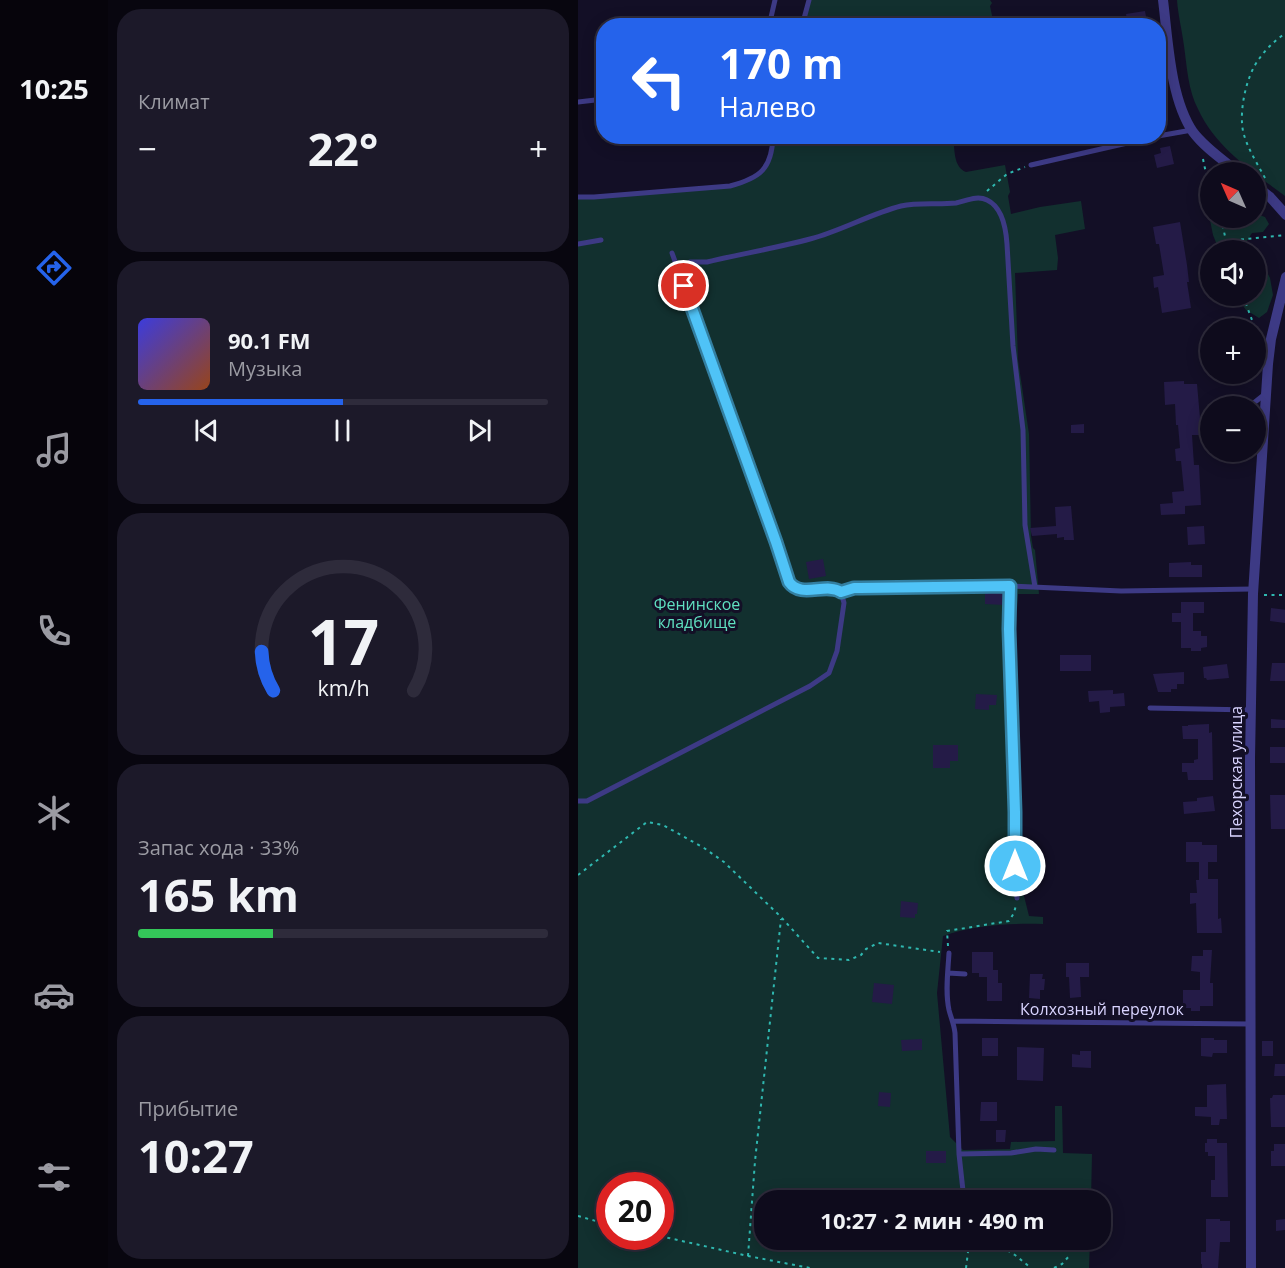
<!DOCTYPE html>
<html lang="ru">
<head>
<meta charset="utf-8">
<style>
  :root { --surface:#0e0b1c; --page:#1c1929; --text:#f1f3f6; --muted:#9b9ba3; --line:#2e2b3b; --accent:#2563eb }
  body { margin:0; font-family:"Open Sans",sans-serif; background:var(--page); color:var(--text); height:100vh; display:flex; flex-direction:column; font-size:22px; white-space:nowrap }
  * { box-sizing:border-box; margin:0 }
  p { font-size:20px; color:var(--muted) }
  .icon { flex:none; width:33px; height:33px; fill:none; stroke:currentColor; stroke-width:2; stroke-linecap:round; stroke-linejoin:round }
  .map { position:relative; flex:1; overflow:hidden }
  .drawer { display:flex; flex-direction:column; gap:9px; padding:9px; background:#08060f; width:470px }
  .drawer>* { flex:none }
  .top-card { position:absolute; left:18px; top:18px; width:570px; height:126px; border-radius:24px; box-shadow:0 3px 15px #0003,0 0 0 2px var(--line); background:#2563eb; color:#fff; overflow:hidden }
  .needle { width:39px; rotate:315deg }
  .controls { position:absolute; left:622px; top:162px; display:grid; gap:12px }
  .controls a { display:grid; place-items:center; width:66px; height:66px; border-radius:50%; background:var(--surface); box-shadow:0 3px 15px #0003,0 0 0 2px var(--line); font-size:30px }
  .speed { position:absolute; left:18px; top:1172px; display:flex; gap:12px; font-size:30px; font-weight:700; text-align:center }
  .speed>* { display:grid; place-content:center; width:78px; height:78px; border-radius:50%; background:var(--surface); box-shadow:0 3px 15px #0003,0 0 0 2px var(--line); line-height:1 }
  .speed .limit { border:9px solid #d22; background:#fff; color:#111 }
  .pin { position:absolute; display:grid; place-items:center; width:51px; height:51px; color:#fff; margin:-26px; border:3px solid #fff; border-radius:50%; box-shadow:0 2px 6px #0007 }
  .me { position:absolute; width:66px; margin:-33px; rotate:0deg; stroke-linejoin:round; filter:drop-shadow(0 0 4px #0008) }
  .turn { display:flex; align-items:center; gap:21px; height:126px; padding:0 24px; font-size:27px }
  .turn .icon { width:78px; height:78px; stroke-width:2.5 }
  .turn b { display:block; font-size:42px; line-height:51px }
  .big { font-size:45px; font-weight:700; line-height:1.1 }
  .drawer .tile { flex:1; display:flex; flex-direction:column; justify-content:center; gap:9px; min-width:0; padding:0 21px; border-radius:24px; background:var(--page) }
  .drawer .dial { align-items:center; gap:0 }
  .dial svg { height:156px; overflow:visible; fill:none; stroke:var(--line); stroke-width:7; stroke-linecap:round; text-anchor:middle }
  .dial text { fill:var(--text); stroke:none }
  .song { display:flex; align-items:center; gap:18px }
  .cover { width:72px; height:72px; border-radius:9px; background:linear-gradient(135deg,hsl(240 70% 55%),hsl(20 70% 35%)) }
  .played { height:6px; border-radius:3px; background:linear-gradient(90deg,var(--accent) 50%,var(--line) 50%) }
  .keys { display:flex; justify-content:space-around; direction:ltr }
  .heat { display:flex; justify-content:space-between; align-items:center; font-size:33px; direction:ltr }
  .charge { height:9px; border-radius:4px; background:linear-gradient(90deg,#34c759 33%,var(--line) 0) }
  .trip { position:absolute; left:176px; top:1190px; width:357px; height:60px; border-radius:24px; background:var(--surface); box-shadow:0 3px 15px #0003,0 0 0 2px var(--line); font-weight:700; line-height:60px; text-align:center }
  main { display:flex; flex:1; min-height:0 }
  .tabs { display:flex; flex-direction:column; width:108px; justify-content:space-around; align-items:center; background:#06040b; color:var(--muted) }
  .tabs .icon { width:42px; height:42px }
  .tabs .current { color:var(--accent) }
  .tabs b { font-size:27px; color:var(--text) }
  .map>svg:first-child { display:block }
  .green { fill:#12302f; fill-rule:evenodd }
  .building { fill:#241b47 }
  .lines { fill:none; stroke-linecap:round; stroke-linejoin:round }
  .path { stroke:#2fb8b0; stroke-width:2; stroke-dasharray:3 4.5; stroke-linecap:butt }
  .lane { stroke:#3d3a85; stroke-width:5 }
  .street { stroke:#3d3a85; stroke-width:10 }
  .route-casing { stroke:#337fa1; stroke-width:15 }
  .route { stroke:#4fc3f7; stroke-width:10 }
  .labels { text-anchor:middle; stroke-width:6; stroke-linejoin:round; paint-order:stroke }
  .park-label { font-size:16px; fill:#5fe0c0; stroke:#130f26 }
  .street-label { font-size:16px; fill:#d9d4ff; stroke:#130f26 }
</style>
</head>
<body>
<main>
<nav class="tabs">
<b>10:25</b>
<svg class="icon current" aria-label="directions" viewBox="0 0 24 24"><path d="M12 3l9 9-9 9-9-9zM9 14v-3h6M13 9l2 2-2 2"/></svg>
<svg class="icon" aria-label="music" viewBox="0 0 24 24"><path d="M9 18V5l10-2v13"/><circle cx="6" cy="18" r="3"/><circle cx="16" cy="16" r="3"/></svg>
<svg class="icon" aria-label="phone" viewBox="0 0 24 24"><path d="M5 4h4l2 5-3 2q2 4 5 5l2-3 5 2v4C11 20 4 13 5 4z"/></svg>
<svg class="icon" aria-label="climate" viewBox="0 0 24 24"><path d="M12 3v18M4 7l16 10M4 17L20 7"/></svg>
<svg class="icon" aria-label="car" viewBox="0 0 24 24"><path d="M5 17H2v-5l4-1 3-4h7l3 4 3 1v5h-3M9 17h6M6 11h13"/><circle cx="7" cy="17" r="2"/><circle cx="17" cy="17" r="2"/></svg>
<svg class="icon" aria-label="filters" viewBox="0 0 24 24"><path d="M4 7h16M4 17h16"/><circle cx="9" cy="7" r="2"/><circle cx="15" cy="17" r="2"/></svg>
</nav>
<section class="drawer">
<div class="tile"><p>Климат</p>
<div class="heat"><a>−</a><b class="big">22°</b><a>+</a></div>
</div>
<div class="tile">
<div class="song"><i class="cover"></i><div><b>90.1 FM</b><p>Музыка</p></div></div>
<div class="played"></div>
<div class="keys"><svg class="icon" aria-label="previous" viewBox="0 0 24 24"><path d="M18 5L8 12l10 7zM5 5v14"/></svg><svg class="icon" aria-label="pause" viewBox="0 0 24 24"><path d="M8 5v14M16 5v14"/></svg><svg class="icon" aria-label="next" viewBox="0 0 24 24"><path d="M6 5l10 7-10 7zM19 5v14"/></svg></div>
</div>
<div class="tile dial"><svg viewBox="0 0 100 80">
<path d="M14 69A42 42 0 1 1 86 69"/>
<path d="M14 69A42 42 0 0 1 8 49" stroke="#2563eb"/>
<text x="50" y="56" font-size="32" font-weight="700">17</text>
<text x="50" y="72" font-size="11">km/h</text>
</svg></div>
<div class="tile"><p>Запас хода · 33%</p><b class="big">165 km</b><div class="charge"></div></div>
<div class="tile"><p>Прибытие</p><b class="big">10:27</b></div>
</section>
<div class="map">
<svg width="708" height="1268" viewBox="0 0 708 1268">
  <rect width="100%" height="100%" fill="#130f26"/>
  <path class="green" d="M231 0H412L414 3 412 6 416 25 224 26Z
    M599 0H707V196C675 172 638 148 620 109 610 90 609 67 606 46 604 30 600 15 599 0Z
    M195 137H375C377 149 375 167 388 172L427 165 432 192 430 196 433 214 462 207 503 201 507 229 477 235 480 258 479 270 437 273 440 360 451 434 453 536 455 548 457 550 461 594H440L439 610 436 611 434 628 439 717 441 867 450 869 451 892H445L451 916 465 917V924C433 923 395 925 365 936L359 993 372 1137 385 1150 432 1149 433 1142 477 1141V1106H484L485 1153 514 1154 513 1200H186V1239H512L511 1268H0V197L151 186 177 177 192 160ZM32 1185H82V1236H32Z
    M633 196V218H678V214L687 217 691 224 685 232 674 233 667 244 670 250H641L635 235 629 205Z
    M678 263 686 266 692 278 695 295 689 312 681 318 668 310 658 296H678Z"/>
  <path class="building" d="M567 11 569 22 550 25 548 14Z
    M592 146 596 164 579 168 576 155 583 153 582 148Z
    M602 222 609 265 611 282H609L613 308 584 313 580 287 576 288 575 277 586 275 581 244H578L575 227Z
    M606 381V384H619L622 418 633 417V435H614L616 465H621L623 505 607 506V514L583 515 582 504 595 503 594 492 606 491 603 461H598L597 449 602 448 600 425H598L597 404 587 405 586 382Z
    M506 424V433H493V425Z
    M493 506 496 540H486V537L479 538V534L454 536 452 528 478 526 477 507Z
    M626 526 627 544 610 545 609 527Z
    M245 559 248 576 231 579 228 562Z
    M613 562V565H624V577H591V563Z
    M407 591H426V605L407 604Z
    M603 602H626V613H615V631H623V636H629V647L623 648V651H613V648H603V622H594V613H603Z
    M693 608 708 610V623L692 621Z
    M482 655H513V671H482Z
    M694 663H708V681H692Z
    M649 664 651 678 629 680 628 678H626L625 667Z
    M606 672V684H599V689H593V692H580L575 674Z
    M535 690V694L546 693 547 706 532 707V712L522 713 521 701 511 702 510 691Z
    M398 694 419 695 418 705H411V710L397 709Z
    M693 719 708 720V728H693Z
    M631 724V733L634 732 635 780H610L609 772H604V763H616V760L620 759V739H605L604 726H610V725Z
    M355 745H380V761H372V768H355Z
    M692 747H708V763H692Z
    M692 795H708V829H693Z
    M635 796 637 811 606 814 605 802 619 801V798Z
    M608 842H624V845H639V862H630V879H640V919L643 918 644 933H619L618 903 612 904V893H619L618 880H621V862H608Z
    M323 901 340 903 339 914H337V918L322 917Z
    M625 950H634L632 983H635V1006H622V1011H613V1008H605V990H622V972L613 971 614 956H625Z
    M394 952H415V970H420V983H424V1001H409V977H401V973H394Z
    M488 963H511V977H502L503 997 492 998 491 977H488Z
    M452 974H465L464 979H467L466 990H462V999L451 998Z
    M296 983 316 985 314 1004 294 1002Z
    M404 1038H420V1056H404Z
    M623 1038H636V1040H649V1053H635L634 1057 623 1056Z
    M344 1039V1050L324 1051 323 1040Z
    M684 1041H695V1056H684Z
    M439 1047 466 1048 465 1081 439 1080Z
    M502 1051H513V1068L494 1067V1054L502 1055Z
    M697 1064H708V1076H696Z
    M648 1084 649 1119H642L641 1125H633V1117L617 1116V1107H629V1085Z
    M301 1092 313 1093 312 1107 300 1106Z
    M695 1095H707L708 1127H693L692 1098H694Z
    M403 1102H419V1121H402Z
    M418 1130H428L427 1142H418Z
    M629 1139H639V1143H649L650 1197H633V1180H637V1156H630V1152H627V1143H629Z
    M696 1144H708V1166H693V1151H696Z
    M348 1151H368V1163H348Z
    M628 1219H642V1221H652V1242H642L640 1268H624V1264H623V1252H628Z
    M708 1219V1230L698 1231V1220Z"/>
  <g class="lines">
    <path class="path" d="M625 159 633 197
      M687 178C679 163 669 148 665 131 661 111 668 76 681 59 688 49 697 40 708 33
      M409 191 429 174 447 167
      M643 218 650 250
      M648 241 708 235
      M665 296 677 328
      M678 330 682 342
      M686 595H708
      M0 875 69 822 85 825 126 848 146 862 203 917 240 958 271 960 283 955 288 949 300 943 362 952
      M370 946 369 931 431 921 436 913 438 905
      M0 1216 32 1225
      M82 1236 170 1256 232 1268
      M410 1239 437 1255 453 1268
      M170 1256 177 1161 203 919
      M388 1268 391 1244 390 1239
      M476 1268 484 1264 492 1255"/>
    <path class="lane" d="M191 26 197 0
      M224 26 231 0
      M0 102 26 99
      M580 136 614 130
      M453 165 580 136
      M0 197H16L152 186C182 178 194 169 195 136
      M0 244 23 240
      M112 262H129C163 254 198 248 232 239 263 231 292 214 323 206 341 202 360 205 378 203 388 201 399 195 409 200 424 207 428 229 429 244L435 346 445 430 447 525 457 587
      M672 406 687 394
      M432 586 431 629 437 812V865L439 898
      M263 592 276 588H282L432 586 543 591 675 589
      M572 708 673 710
      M0 801H9L232 686 251 673 259 651 266 603 263 592C248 582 223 599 211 582L199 542 94 253
      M371 953C370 971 367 992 371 1010 373 1018 376 1024 377 1033L381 1154 386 1200
      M370 973 387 974
      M375 1021 672 1024
      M381 1154 433 1153 458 1149 476 1150"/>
    <path class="street" d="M585 0C590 40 592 98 615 132 627 148 645 160 660 172
      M678 186 692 197 708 215
      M673 1268 672 758 675 594 690 364 693 339 708 277"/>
  </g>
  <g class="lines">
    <g class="route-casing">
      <path id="route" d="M106 286 198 542 211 582C223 599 248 582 263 592L276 588H282L432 586 431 629 437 812V866"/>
    </g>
    <use href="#route" class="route"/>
  </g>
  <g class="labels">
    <g class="park-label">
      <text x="119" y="610">Фенинское<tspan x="119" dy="18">кладбище</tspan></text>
    </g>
    <g class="street-label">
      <text transform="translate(658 772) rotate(-90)" y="6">Пехорская улица</text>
      <text x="524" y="1015">Колхозный переулок</text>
    </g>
  </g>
</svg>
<div class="controls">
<a><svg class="needle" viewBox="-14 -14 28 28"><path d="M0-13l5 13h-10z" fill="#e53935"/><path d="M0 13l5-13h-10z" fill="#9b9ba3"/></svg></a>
<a><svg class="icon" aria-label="sound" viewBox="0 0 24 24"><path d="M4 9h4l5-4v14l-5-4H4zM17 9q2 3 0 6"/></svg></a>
<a>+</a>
<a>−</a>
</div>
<div class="speed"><div class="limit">20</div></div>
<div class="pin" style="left:106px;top:286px;background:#d93025"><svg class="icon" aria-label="arrive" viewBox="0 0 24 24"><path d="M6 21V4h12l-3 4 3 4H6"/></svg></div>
<svg class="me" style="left:437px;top:866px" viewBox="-20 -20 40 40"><circle r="17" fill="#4fc3f7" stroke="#fff" stroke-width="3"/><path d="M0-11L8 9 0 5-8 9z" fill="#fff"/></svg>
<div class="trip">10:27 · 2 мин · 490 m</div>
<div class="top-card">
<div class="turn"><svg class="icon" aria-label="left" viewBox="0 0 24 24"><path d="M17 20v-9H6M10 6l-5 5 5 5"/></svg><div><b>170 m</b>Налево</div></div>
</div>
</div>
</main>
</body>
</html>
